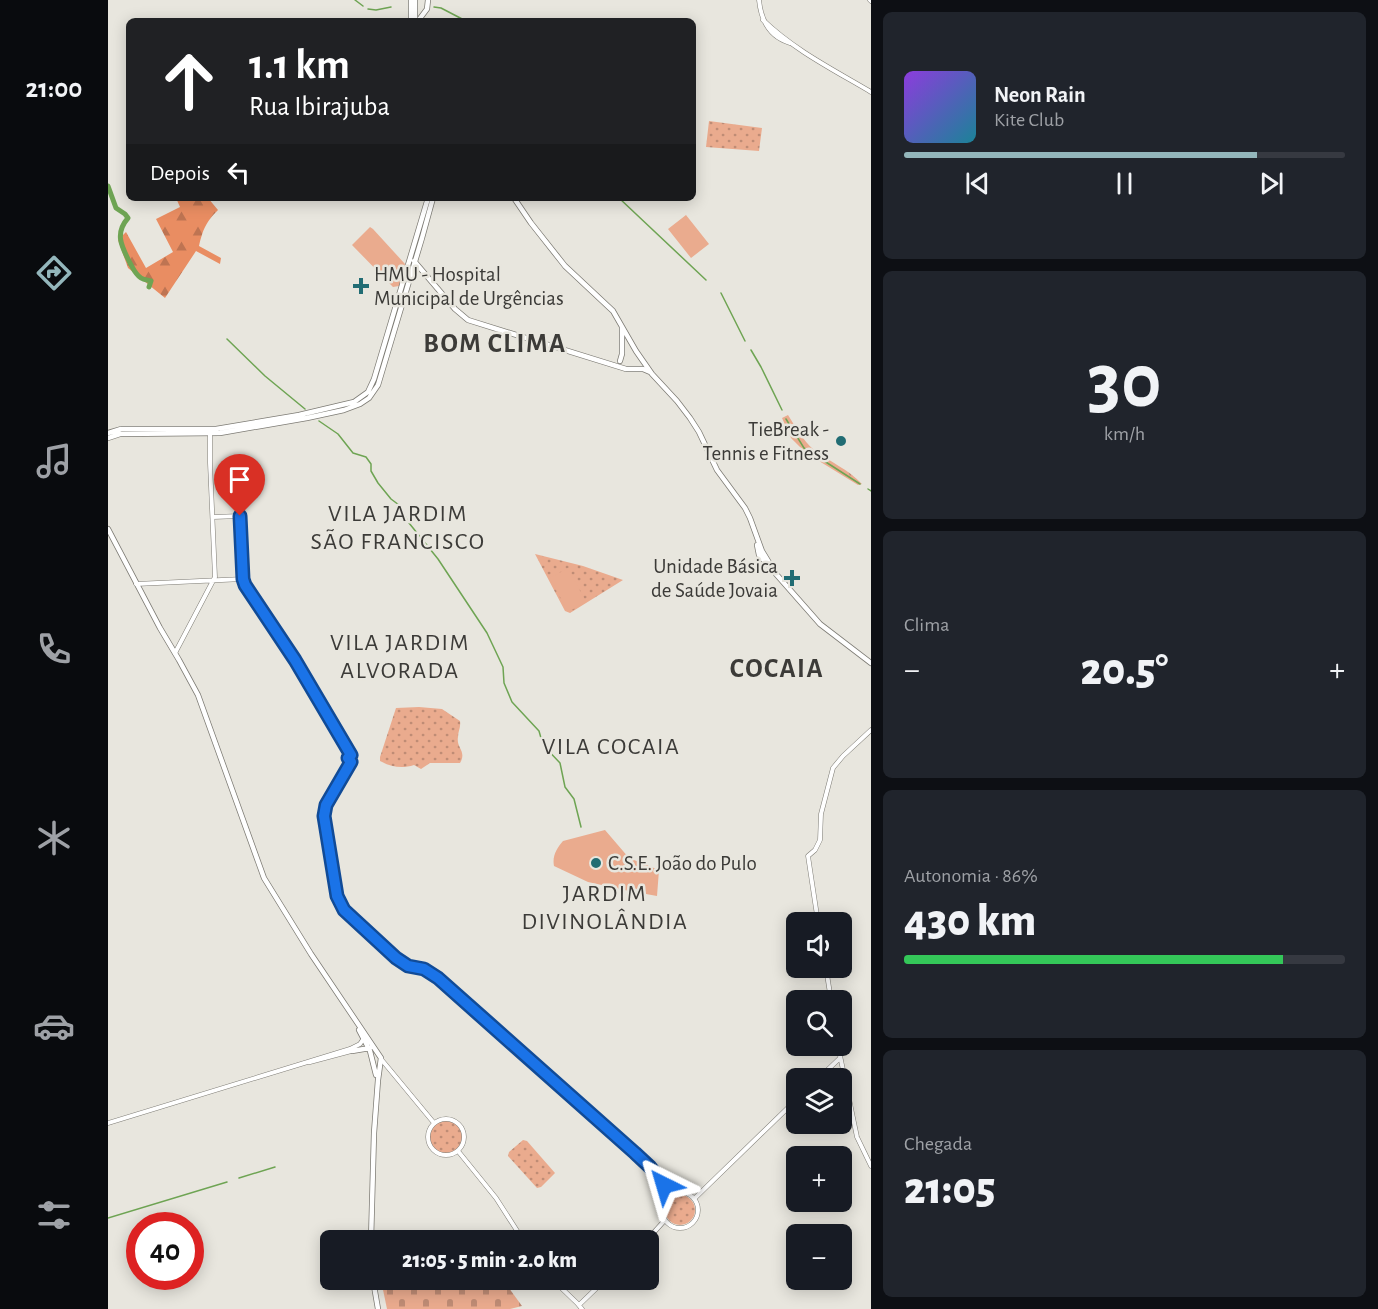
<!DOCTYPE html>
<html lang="pt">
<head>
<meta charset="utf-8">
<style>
  :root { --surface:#171b24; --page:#20242c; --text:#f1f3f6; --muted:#9ea1a6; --line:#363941; --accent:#93b6bb }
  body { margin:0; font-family:"Alegreya Sans",sans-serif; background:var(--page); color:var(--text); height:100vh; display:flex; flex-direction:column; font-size:22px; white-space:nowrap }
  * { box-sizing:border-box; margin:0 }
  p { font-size:20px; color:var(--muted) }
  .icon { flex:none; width:33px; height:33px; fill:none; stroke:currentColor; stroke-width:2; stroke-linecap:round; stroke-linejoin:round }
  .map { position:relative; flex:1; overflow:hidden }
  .sheet { display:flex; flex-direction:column; gap:12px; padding:12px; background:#0d0f14; width:507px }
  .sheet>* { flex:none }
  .banner { position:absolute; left:18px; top:18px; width:570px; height:183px; border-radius:9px; box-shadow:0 3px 15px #0003; background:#202124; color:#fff; overflow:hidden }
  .fabs { position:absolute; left:678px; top:912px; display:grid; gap:12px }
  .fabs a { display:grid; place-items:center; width:66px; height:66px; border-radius:9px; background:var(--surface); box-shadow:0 3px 15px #0003; font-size:30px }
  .speed { position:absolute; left:18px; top:1212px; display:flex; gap:12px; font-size:30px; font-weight:700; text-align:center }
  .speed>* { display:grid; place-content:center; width:78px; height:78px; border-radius:50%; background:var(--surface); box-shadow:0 3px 15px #0003; line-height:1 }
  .speed .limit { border:9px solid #d22; background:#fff; color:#111 }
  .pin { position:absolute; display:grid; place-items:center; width:51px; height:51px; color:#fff; margin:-62px -26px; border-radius:50% 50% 50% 0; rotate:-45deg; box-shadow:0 0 6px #0007 }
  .pin .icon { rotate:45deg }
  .me { position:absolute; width:66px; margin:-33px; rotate:320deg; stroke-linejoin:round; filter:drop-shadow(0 0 4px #0008) }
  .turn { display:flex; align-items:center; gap:21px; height:126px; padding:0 24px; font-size:27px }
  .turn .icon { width:78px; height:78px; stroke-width:2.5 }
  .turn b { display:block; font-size:42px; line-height:51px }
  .then { display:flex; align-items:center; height:57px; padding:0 24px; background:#0003; gap:12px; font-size:22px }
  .big { font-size:45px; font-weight:800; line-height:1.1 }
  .sheet .tile { flex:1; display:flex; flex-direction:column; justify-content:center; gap:9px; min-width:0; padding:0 21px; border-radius:9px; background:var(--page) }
  .sheet .dial { align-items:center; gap:0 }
  .dial b { font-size:78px; line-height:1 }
  .song { display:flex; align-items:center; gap:18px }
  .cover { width:72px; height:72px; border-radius:9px; background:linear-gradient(135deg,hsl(270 70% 55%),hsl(190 70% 35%)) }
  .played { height:6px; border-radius:3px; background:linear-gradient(90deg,var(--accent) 80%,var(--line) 80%) }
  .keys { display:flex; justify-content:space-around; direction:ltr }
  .heat { display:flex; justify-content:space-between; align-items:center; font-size:33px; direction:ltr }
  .charge { height:9px; border-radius:4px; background:linear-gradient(90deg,#34c759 86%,var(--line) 0) }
  .trip { position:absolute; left:212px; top:1230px; width:339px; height:60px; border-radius:9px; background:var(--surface); box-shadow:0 3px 15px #0003; font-weight:800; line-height:60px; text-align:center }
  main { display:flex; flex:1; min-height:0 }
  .dock { display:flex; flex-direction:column; width:108px; justify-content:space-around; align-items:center; background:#090b0e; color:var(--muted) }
  .dock .icon { width:42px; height:42px }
  .dock .active { color:var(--accent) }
  .dock b { font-size:27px; color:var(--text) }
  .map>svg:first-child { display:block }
  .grass { fill:url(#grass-tufts) }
  .forest { fill:url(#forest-firs) }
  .cemetery { fill:url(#cemetery-stones) }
  .park { fill:url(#park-dots) }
  .garden { fill:#eaab8e }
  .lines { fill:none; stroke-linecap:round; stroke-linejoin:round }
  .stream { stroke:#6ea453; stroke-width:1.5 }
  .river { stroke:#6ea453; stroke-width:5 }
  .tertiary-casing { stroke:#7d7b74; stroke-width:5 }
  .secondary-casing { stroke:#7d7b74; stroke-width:6 }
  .tertiary { stroke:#fff; stroke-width:4 }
  .secondary { stroke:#fff; stroke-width:4.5 }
  .route-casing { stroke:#114b97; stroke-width:15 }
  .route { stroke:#1a73e8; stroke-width:10 }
  .poi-dot { fill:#216c73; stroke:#e8e6de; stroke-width:2 }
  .labels { text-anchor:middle; stroke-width:5; stroke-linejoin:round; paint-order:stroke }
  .poi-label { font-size:21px; fill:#3c3b38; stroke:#e8e6de; text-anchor:start }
  .quarter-label { font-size:24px; letter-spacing:1.5px; fill:#3c3b38; stroke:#e8e6de }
  .district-label { font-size:27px; font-weight:bold; letter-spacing:1.5px; fill:#3c3b38; stroke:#e8e6de }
</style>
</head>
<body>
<main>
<nav class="dock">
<b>21:00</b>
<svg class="icon active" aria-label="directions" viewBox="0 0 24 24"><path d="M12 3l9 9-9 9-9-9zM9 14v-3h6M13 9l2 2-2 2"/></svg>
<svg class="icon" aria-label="music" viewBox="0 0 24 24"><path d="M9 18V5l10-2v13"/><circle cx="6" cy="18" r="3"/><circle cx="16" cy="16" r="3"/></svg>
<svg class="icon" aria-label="phone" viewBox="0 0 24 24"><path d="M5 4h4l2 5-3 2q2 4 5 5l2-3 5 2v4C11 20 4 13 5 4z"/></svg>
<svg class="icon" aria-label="climate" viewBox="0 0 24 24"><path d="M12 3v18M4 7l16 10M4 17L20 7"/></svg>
<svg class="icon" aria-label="car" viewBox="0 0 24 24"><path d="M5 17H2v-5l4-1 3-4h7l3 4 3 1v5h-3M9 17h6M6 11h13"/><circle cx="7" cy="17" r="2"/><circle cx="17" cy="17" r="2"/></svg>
<svg class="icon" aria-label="filters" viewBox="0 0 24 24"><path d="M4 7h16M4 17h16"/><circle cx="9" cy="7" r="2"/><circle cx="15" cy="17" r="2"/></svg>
</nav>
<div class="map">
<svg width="763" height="1309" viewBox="0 0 763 1309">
  <defs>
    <pattern id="grass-tufts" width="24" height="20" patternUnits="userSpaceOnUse" patternTransform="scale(1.5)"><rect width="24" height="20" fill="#eaab8e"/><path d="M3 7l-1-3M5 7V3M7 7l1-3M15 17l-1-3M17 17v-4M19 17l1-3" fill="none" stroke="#bf8c75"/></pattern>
    <pattern id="forest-firs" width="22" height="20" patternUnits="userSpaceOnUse" patternTransform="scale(1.5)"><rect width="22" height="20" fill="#e98d62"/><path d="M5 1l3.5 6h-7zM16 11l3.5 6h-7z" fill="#be7452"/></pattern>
    <pattern id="cemetery-stones" width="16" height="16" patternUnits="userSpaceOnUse" patternTransform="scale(1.5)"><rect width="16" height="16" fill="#eaab8e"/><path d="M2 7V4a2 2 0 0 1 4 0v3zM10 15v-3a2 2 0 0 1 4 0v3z" fill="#bf8c75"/></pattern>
    <pattern id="park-dots" width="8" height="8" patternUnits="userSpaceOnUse" patternTransform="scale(1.5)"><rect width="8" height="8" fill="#eaab8e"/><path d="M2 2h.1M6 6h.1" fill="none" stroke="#bf8c75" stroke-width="1.8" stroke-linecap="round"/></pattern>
  </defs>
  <rect width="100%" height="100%" fill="#e8e6de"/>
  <path class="grass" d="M680 415C688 428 695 440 706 450 722 462 740 469 754 484L750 485 698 453 683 438 674 418Z"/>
  <path class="forest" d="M68 198H100L110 210C98 222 95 229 91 246L113 258 112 264 88 251 57 298 20 268 10 240 18 232 38 268 65 252 48 219 72 207Z"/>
  <path class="cemetery" d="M273 1280H395L414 1306 402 1309H279Z"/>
  <path class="park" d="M601 121 654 128 651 151 598 147Z
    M427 554 475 566 515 580 462 613 457 611Z
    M311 707 334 709 352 721C353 728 350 731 350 737 348 748 359 751 352 763H322L313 769 306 765C294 769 283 767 272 761V757L288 708Z
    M320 1137a18 18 0 1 1 36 0a18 18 0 1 1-36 0Z
    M415 1140 419 1141 447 1173 433 1187 429 1188 400 1156 401 1152Z
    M557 1210a15 15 0 1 1 30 0a15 15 0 1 1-30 0Z"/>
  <path class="garden" d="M578 215 601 244 583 258 560 229Z
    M262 227 265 229 297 264 291 286 285 287 244 245Z
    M460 568 478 602 460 612 442 578Z
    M497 830 521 858 551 870 549 896 538 894 537 891 523 888 521 891 480 882 446 866C444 856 449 848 455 841Z"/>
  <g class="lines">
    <path class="stream" d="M247 0 255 6
      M326 7 333 8 358 21
      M260 9 268 10 283 7
      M511 198 598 280
      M613 293 637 341
      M119 339 157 376 197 409
      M643 350 653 367 674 410
      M678 419 696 448 752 484
      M211 421 230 434 245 453 258 457 263 464V471L270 483 283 499 291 505 301 523 330 559 379 633 395 667 396 683 404 702 431 731 435 745 452 763 457 787 466 799 473 827
      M760 489 763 491
      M131 1178 167 1167
      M0 1218 119 1182"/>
    <path class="river" d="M0 186 8 208 17 214 20 218C6 234 14 247 22 263 25 268 27 274 33 278 36 280 39 280 43 281L41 287"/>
    <g class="tertiary-casing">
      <path id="tertiary" d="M651 0C653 20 661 37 682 43
        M762 0 763 1
        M655 20C686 50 726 70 763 92
        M105 517 132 516 135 579 137 585 187 660 243 755
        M28 584 135 579
        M67 653 107 577 102 463V434
        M243 762 218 805 216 816 229 895 236 910 288 958 300 966 316 969 330 978 527 1153 549 1175 558 1188 566 1193
        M241 764 240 757 245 755 246 759 245 761H242
        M710 922 700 856 707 850 712 840 713 814 725 768 735 756 763 730
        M718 968 723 1000
        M730 1046 749 1137 763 1166
        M273 1059 326 1123
        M202 1062 247 1050
        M711 1078 732 1058
        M320 1137a18 18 0 1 1 36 0a18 18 0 1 1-36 0Z
        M0 1123 242 1049 252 1044 256 1038
        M350 1151 388 1198 415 1240
        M554 1210a18 18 0 1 1 36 0a18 18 0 1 1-36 0Z
        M586 1199 688 1100
        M539 1240 557 1220
        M445 1280 469 1303 474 1309
        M471 1305 497 1280"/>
    </g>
    <g class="secondary-casing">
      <path id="secondary" d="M303 0V21
        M307 0V21
        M310 21 319 9 320 0
        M406 198 423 223 457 266 505 311 528 351 544 374 569 401 582 418 591 432 609 470 637 508 642 518 654 551 668 574 712 624 763 663
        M306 261 347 309 360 320 518 369H535L542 372
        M512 361 514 354V327
        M0 433 13 429H108L191 415 246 402 260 392 266 379 320 198
        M0 438 12 434 112 433 199 418 236 410 252 404 261 398 270 385 314 238 325 198
        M0 529 52 628 71 660 90 695 156 878 203 954 273 1058 270 1080 266 1133 263 1240
        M649 545 651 555 659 564
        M251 1030 262 1051 268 1075
        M244 1051 262 1048
        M265 1280 270 1309"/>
    </g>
    <use href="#tertiary" class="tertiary"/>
    <use href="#secondary" class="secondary"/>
  </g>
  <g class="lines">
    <g class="route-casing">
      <path id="route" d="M132 516 135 579 137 585 187 660 243 755 240 758 243 762 218 805 216 816 229 896 236 910 288 958 300 966 316 969 330 978 527 1153 542 1167 556 1185"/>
    </g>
    <use href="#route" class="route"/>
  </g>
  <g class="poi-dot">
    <path d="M250 277h6v6h6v6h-6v6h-6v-6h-6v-6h6z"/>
    <circle cx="733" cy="441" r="6"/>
    <path d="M681 569h6v6h6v6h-6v6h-6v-6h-6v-6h6z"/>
    <circle cx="488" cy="863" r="6"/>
  </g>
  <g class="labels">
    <g class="poi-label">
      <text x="266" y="281">HMU - Hospital<tspan x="266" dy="24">Municipal de Urgências</tspan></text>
      <text x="721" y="436" text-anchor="end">TieBreak -<tspan x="721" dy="24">Tennis e Fitness</tspan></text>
      <text x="670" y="573" text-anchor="end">Unidade Básica<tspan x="670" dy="24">de Saúde Jovaia</tspan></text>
      <text x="500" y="870">C.S.E. João do Pulo</text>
    </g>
    <g class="quarter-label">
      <text x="290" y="521">VILA JARDIM<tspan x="290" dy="28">SÃO FRANCISCO</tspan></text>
      <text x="292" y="650">VILA JARDIM<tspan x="292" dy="28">ALVORADA</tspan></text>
      <text x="503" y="754">VILA COCAIA</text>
      <text x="497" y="901">JARDIM<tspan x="497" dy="28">DIVINOLÂNDIA</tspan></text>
    </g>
    <g class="district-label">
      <text x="387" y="352">BOM CLIMA</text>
      <text x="669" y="677">COCAIA</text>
    </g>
  </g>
</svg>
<div class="fabs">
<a><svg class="icon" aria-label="sound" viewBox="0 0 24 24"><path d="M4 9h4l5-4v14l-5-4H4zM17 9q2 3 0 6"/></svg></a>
<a><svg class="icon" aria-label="search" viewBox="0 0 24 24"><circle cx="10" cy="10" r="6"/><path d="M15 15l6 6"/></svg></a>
<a><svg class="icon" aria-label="layers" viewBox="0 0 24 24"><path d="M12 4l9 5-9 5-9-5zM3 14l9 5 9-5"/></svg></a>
<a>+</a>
<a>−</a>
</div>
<div class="speed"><div class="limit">40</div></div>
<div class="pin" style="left:132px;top:516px;background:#d93025"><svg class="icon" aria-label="arrive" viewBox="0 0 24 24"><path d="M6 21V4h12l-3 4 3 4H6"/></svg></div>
<svg class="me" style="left:556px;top:1185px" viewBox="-20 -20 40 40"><path d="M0-17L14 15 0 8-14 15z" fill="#1a73e8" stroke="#fff" stroke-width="4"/></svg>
<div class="trip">21:05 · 5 min · 2.0 km</div>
<div class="banner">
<div class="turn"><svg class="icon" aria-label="ahead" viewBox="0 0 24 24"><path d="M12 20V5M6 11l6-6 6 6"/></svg><div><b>1.1 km</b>Rua Ibirajuba</div></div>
<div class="then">Depois<svg class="icon" aria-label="left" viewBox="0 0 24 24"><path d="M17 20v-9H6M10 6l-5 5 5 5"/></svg></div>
</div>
</div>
<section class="sheet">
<div class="tile">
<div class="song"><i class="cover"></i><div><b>Neon Rain</b><p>Kite Club</p></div></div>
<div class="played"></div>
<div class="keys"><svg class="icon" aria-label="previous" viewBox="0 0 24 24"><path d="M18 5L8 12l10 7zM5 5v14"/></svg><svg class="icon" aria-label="pause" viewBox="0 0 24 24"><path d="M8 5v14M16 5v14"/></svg><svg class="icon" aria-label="next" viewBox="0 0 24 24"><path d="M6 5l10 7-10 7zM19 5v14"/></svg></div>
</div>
<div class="tile dial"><b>30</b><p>km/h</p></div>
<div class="tile"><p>Clima</p>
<div class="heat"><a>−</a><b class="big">20.5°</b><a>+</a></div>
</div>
<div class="tile"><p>Autonomia · 86%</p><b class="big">430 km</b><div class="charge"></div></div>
<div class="tile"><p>Chegada</p><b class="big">21:05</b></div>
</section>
</main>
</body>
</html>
